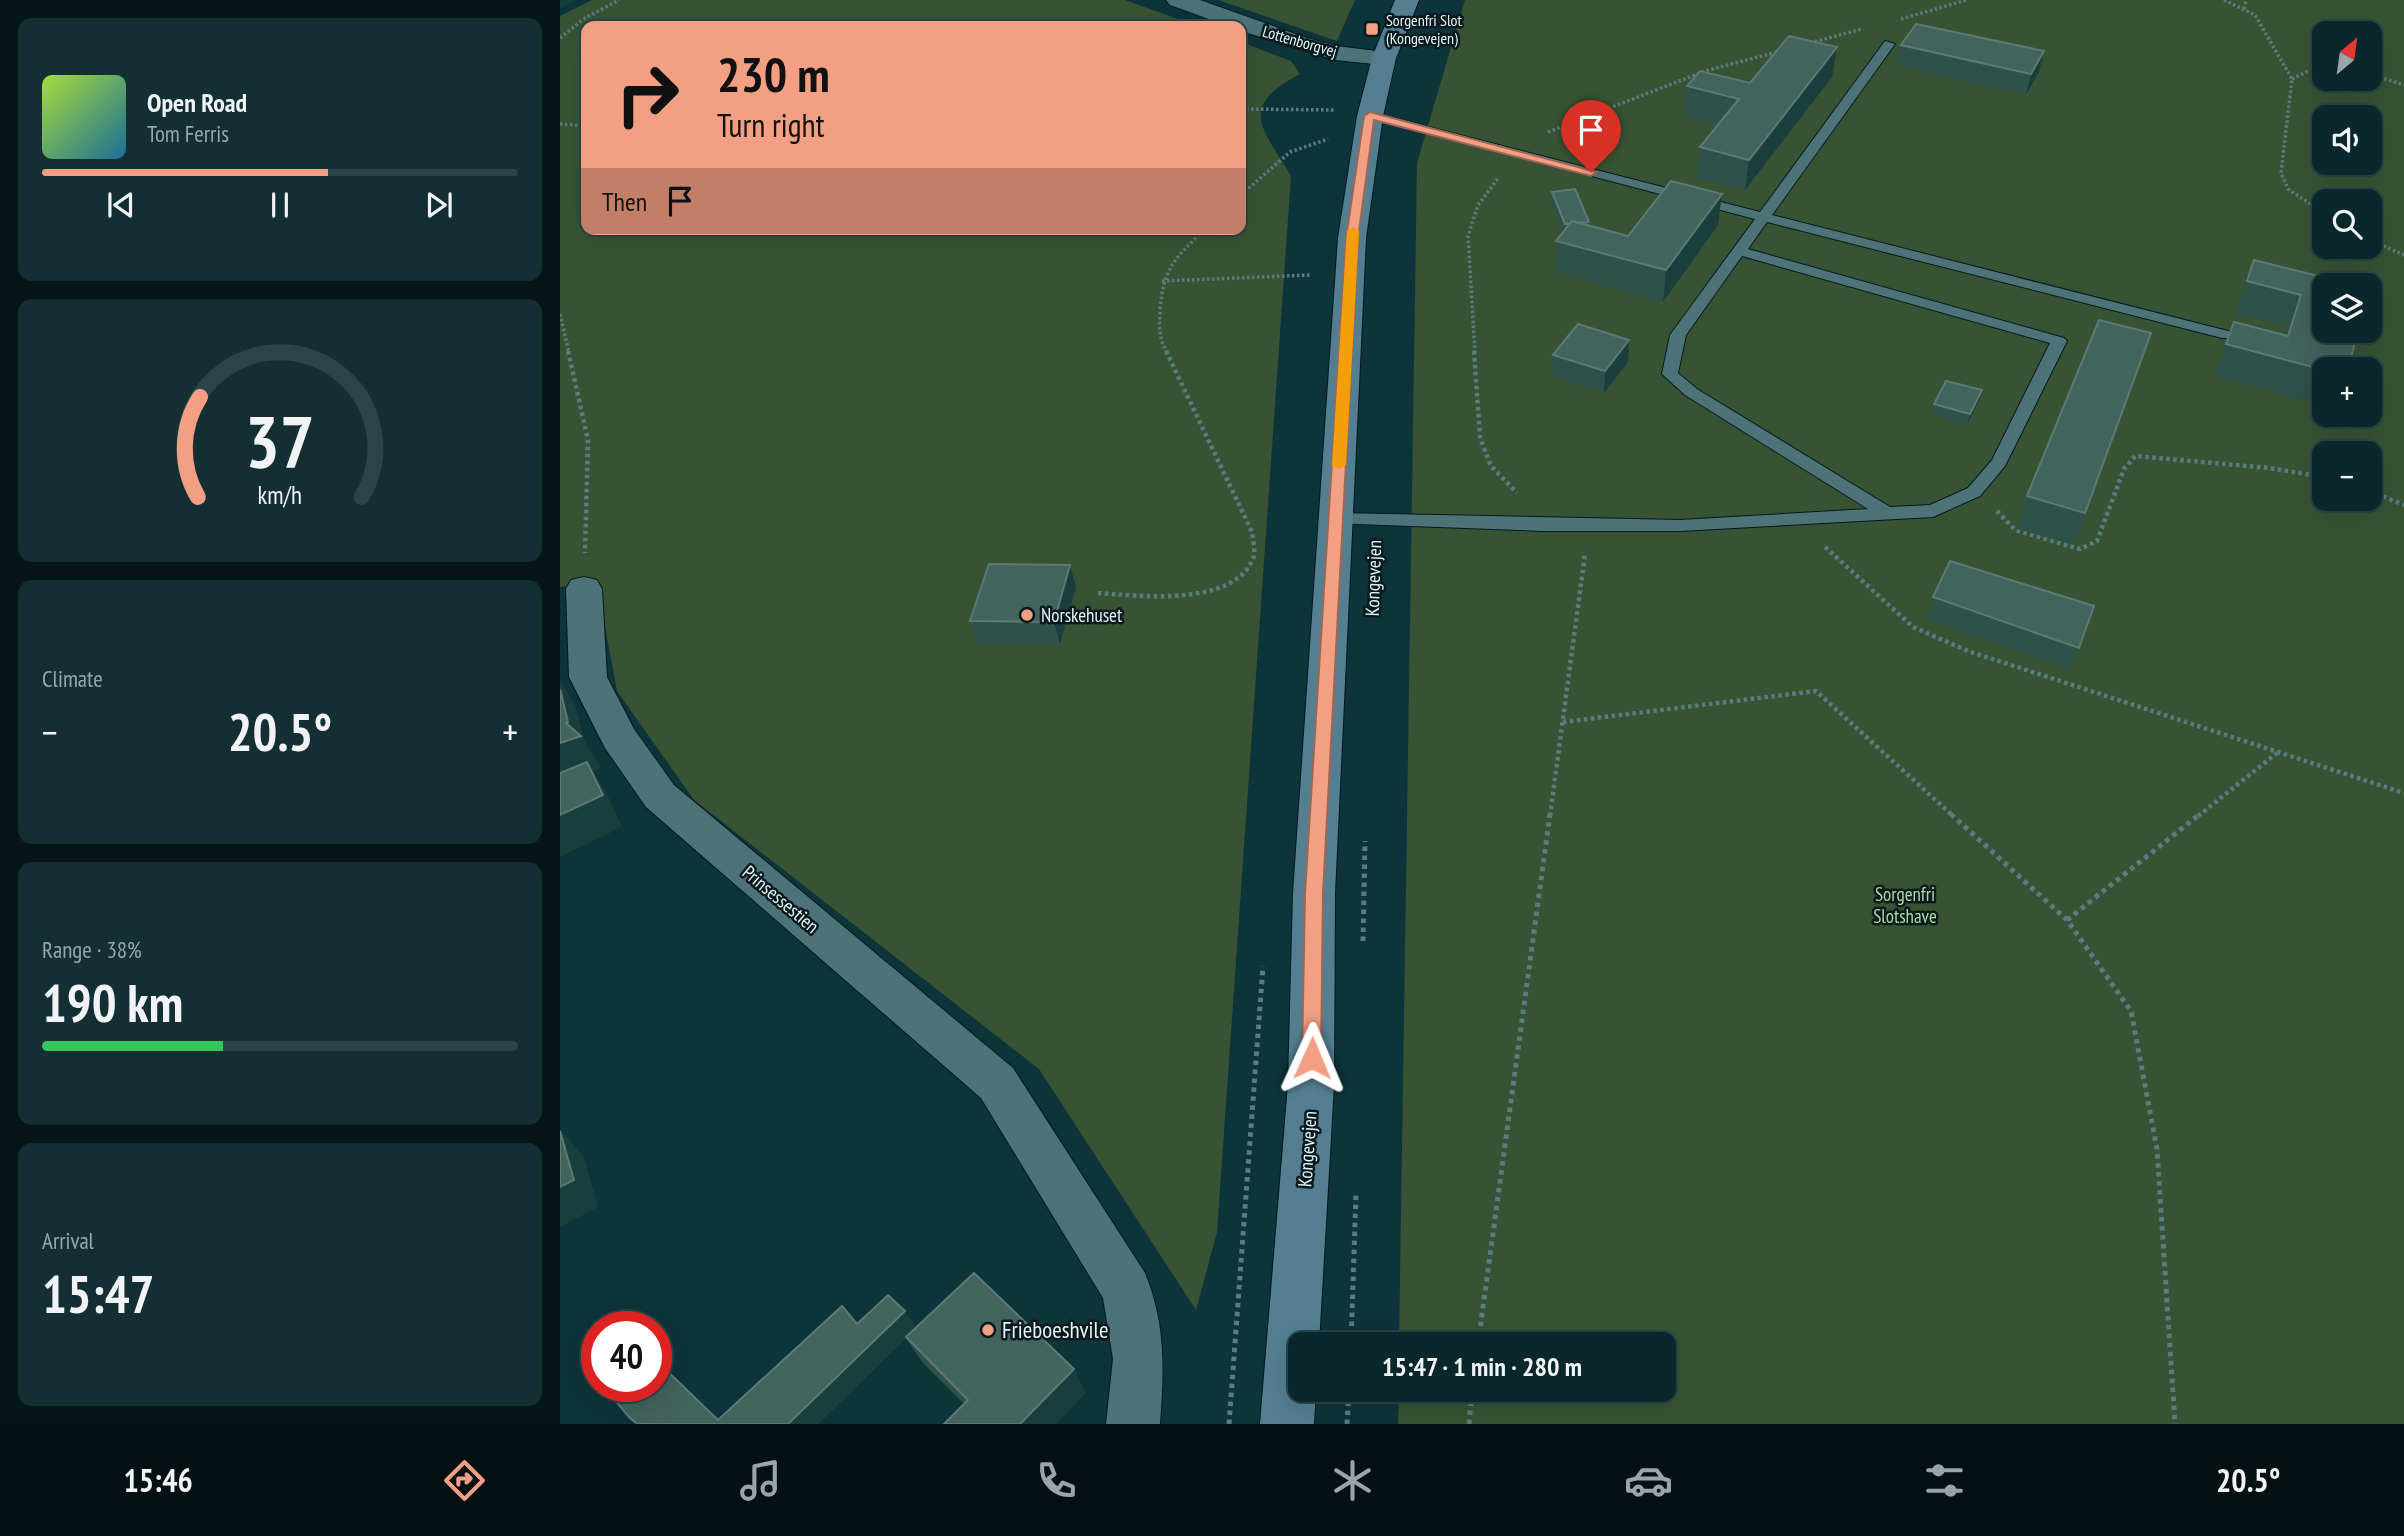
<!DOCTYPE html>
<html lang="en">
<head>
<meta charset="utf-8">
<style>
  :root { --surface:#0a272c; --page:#132f34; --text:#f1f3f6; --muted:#99a5a9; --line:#2a4448; --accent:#f39f83 }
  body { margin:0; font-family:"PT Sans Narrow",sans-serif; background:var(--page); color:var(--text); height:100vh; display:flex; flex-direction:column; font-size:26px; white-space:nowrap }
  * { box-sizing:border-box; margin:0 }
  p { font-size:23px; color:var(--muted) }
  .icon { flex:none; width:38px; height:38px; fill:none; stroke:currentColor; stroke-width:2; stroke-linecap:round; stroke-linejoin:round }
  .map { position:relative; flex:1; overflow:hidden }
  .details { display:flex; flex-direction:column; gap:18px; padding:18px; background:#061518; width:560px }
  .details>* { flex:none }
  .top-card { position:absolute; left:21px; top:21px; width:665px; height:214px; border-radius:14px; box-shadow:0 7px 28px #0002,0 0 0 2px var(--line); background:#f39f83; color:#111; overflow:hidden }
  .needle { width:46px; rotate:29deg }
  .tools { position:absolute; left:1752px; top:21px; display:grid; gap:14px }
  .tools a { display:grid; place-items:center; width:70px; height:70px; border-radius:14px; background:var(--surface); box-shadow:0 7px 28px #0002,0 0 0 2px var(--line); font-size:35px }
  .speed { position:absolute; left:21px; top:1311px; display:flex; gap:14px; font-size:35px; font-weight:700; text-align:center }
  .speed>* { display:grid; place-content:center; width:91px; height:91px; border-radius:50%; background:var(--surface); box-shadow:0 7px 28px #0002,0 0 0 2px var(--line); line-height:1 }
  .speed .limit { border:10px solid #d22; background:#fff; color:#111 }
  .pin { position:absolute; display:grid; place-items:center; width:60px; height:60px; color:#fff; margin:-72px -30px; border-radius:50% 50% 50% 0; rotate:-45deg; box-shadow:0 0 7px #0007 }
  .pin .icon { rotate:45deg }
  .me { position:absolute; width:77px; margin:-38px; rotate:1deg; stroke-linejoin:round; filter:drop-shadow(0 0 5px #0008) }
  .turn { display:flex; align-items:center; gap:24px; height:147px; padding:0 21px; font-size:32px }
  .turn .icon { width:91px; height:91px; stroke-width:2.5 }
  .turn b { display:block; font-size:49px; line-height:60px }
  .then { display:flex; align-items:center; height:66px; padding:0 21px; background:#0003; gap:14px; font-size:26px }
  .big { font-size:52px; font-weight:700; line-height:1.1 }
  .details .widget { flex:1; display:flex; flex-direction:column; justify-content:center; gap:10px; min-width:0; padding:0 24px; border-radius:14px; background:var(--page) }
  .details .dial { align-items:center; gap:0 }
  .dial svg { height:182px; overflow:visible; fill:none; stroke:var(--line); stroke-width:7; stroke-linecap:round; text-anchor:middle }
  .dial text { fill:var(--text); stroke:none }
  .song { display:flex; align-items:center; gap:21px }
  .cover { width:84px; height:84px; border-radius:10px; background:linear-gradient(135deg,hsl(80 70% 55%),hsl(200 70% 35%)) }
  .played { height:7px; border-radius:4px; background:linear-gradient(90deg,var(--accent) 60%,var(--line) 60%) }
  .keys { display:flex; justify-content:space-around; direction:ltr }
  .heat { display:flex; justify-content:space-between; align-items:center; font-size:38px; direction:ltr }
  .charge { height:10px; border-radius:5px; background:linear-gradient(90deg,#34c759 38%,var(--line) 0) }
  .trip { position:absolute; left:728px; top:1332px; width:388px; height:70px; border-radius:14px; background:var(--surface); box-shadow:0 7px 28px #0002,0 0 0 2px var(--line); font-weight:700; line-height:70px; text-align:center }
  .dock { display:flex; height:112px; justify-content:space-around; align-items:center; background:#041012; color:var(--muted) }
  .dock .icon { width:49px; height:49px }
  .dock .on { color:var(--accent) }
  .dock b { font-size:32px; color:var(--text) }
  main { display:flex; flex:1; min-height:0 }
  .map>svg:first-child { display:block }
  .green { fill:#375333; fill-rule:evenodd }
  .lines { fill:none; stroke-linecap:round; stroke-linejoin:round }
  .lane-casing { stroke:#001a1f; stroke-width:2 }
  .street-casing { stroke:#001a1f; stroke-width:2 }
  .secondary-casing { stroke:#001a1f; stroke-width:2 }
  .path-far2 { stroke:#5b7b80; stroke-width:3.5; stroke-dasharray:2.5 2.5; stroke-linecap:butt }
  .path-far1 { stroke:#5b7b80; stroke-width:4.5; stroke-dasharray:3.5 3.5; stroke-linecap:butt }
  .path { stroke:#5b7b80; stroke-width:5; stroke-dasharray:4.5 4.5; stroke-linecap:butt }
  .lane { fill:#4d7379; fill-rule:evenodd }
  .street { fill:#4d7379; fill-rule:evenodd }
  .secondary { fill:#537f91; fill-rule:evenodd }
  .wall { fill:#2f514a }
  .shaded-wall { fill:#1a3e3c }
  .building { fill:#43635d; stroke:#5c7a76; stroke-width:2 }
  .route { fill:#f39f83; stroke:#9e6755; stroke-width:2 }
  .slow { fill:#f59e0b }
  .poi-dot { fill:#f39f83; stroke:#09191c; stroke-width:2.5 }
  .labels { text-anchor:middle; stroke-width:5; stroke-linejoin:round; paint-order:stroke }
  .far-poi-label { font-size:16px; fill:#e2f6fa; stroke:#09191c; text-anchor:start }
  .far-street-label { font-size:16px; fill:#e2f6fa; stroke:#09191c }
  .street-label { font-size:19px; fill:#e2f6fa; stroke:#09191c }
  .poi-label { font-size:19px; fill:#e2f6fa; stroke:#09191c; text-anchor:start }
  .park-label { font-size:19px; fill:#a9dea2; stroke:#09191c }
  .near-poi-label { font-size:23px; fill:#e2f6fa; stroke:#09191c; text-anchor:start }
</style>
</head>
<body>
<main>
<section class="details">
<div class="widget">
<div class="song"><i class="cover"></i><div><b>Open Road</b><p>Tom Ferris</p></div></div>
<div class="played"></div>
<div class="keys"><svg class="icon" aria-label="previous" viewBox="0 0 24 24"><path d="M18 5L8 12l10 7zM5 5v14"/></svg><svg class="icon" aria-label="pause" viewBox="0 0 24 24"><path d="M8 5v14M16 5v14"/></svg><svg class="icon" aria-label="next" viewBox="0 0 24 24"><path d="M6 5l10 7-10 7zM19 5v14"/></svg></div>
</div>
<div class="widget dial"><svg viewBox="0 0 100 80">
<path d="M14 69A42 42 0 1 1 86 69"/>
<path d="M14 69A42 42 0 0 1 15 25" stroke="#f39f83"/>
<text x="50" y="56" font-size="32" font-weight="700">37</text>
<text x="50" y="72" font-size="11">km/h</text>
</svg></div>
<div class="widget"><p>Climate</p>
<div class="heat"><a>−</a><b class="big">20.5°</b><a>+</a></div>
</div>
<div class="widget"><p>Range · 38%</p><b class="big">190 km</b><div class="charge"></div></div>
<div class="widget"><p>Arrival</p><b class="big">15:47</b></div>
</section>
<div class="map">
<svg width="1844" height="1424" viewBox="0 0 1844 1424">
  <rect width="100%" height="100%" fill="#0d343a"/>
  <path class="green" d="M32 0H565L637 26H26V229H681V42L731 61 740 74C677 107 702 127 731 176L657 1232 636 1310 479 1069 134 800 57 691 37 584 0 587V16Z
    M658 0H795L777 41Z
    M905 0H1844V1424H838L839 1390H1104V1344H839L857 163ZM1764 33H1810V79H1764ZM1764 117H1810V163H1764ZM1764 201H1810V247H1764ZM1764 285H1810V331H1764ZM1764 369H1810V415H1764ZM1764 453H1810V499H1764Z"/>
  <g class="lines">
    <g class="lane-casing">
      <path id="lane" d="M1325 41 1335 44 1212 215 1672 332V338H1662L1207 222 1188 249 1504 338 1507 341 1445 466 1420 496 1373 517 1120 531H983L770 523 767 519 770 515 776 513 1120 520 1308 509 1125 395 1102 374 1110 335 1195 219 804 116 810 112 1200 212ZM1182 256 1490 343 1432 460 1408 488 1370 505 1330 507 1137 389 1118 373 1126 335Z"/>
    </g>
    <g class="street-casing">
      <path id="street" d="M606 0H640L744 37 776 46 833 53 836 58 833 63 824 65 775 60 681 31V26H668L610 5Z
        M24 577 37 580 42 589 47 677 74 729 114 785 453 1068 585 1273C606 1324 604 1370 600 1424H546L553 1359 543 1298 421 1098 86 807 45 748 9 677 6 589 11 580Z"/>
    </g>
    <g class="secondary-casing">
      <path id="secondary" d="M835 0H859L836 58 823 116 806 238 775 893 774 1085 759 1344H740V1390H756L754 1424H700L728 1085 733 893 778 238 797 116 812 58Z"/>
    </g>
    <path class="path-far2" d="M1664 0 1695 15 1732 79 1721 173 1728 189 1764 213
      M1684 9 1686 0
      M1341 19 1407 0
      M0 38 25 18 59 0
      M1250 43 1302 29
      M1810 74 1844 85
      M1732 79 1746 72 1764 70
      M681 109 774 110
      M0 124 26 126
      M988 132 1145 71 1221 51
      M681 195 730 152 768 139
      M1810 240 1844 255
      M602 281 751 275
      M0 314 9 353
      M607 353C599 338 599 328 600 311 603 268 615 258 645 229
      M915 353 908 236 918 205 939 177"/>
    <path class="path-far1" d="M8 351 28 440 25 553
      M914 351 920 438 931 466 957 493
      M1810 491 1844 505
      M1437 511 1455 530 1520 549 1537 541 1564 469 1575 456 1709 468 1764 477
      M1265 547 1353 627 1408 651 1844 793
      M538 593C579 596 673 607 693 559 696 551 693 540 692 532L606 351
      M1003 722 1256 691 1393 816
      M990 816 1025 554
      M1638 816 1717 753"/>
    <path class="path" d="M1391 814 1507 920 1571 1011 1597 1149 1615 1424
      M1507 920 1640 814
      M803 941 805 841
      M791 1344 796 1194
      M918 1344 990 814
      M669 1424 703 966
      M787 1424 789 1390
      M909 1424 912 1390"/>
    <use href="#lane" class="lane"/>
    <use href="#street" class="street"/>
    <use href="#secondary" class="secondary"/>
  </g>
  <path class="wall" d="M1341 45 1479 72 1466 95 1337 66Z
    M1277 47 1272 77 1185 190 1136 178 1140 147 1158 125 1124 116 1127 86 1190 83Z
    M992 192 1029 222 1028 225 1068 236 1158 225 1103 302 995 272 996 241 1003 232 991 203Z
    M1694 260 1795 285 1764 369V406L1654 376 1674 322 1724 335 1727 326 1674 313Z
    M1591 333 1514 545 1457 529 1467 496Z
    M993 355 1068 362 1044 393 992 377Z
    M1422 390 1419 401 1407 425 1371 415 1374 404Z
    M510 565 516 587 500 644 417 643 410 621Z
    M1373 597 1534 606 1510 670 1367 619Z
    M297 1324 356 1328 526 1393 404 1404 362 1362 346 1338 258 1424 158 1420Z"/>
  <path class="shaded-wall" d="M0 0H16L0 8Z
    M1277 47 1272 77 1185 190 1189 160Z
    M1484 51 1479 72 1466 95 1471 74Z
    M1162 194 1158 225 1103 302 1106 270Z
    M1069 340 1068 362 1044 393 1045 371Z
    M1422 390 1419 401 1407 425 1410 414Z
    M510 565 516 587 500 644 494 622Z
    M0 680 15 705 25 742 41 768 33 771 47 794 62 827 0 857V743L6 723 0 689Z
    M0 1130 24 1157 38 1207 0 1227Z
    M345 1311 356 1328 258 1424H228Z
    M514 1369 526 1393 496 1424H460Z"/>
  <path class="building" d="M1356 24 1484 51 1471 74 1341 45Z
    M1229 36 1277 47 1189 160 1140 147 1179 99 1127 86 1140 71 1190 83Z
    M1111 181 1162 194 1106 270 996 241 1012 221 1068 236Z
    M1015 189 1029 222 1018 223 1012 221 1010 224H1005L992 192Z
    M1694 260 1795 285H1764V331H1798L1788 369 1764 370 1666 344 1674 322 1728 336 1741 295 1687 281Z
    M1539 320 1591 333 1525 513 1467 496Z
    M1018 324 1069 340 1045 371 993 355Z
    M1386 381 1422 390 1410 414 1374 404Z
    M1390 561 1534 606 1519 648 1373 597Z
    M429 564 510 565 494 622 410 621Z
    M0 689 8 722 6 723 21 736 0 743Z
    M27 762 43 795 0 815V773Z
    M0 1131 14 1180 0 1187Z
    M414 1273 514 1369 460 1424H384L408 1400 346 1337Z
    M328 1295 345 1311 228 1424H77L69 1417 43 1386H96V1360L158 1420 282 1306 297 1324Z"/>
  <path class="route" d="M810 112 1037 172 1031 176 814 120 798 238 763 893 761 1058 758 1064 752 1066 745 1064 742 1058 745 893 786 238 804 116Z"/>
  <path class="slow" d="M793 227 799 231 786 465 779 469 772 465 787 231Z"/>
  <g class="poi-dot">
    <rect x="805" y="22" width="14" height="14" rx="3.5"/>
    <circle cx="467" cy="615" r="7"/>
    <circle cx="428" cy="1330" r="7"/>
  </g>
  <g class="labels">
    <g class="far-poi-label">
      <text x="826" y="26">Sorgenfri Slot<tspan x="826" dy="18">(Kongevejen)</tspan></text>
    </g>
    <g class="far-street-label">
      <text transform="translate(740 41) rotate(16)" y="6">Lottenborgvej</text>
    </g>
    <g class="street-label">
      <text transform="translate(813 578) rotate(-88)" y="7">Kongevejen</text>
      <text transform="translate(221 899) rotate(40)" y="7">Prinsessestien</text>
      <text transform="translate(747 1149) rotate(-86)" y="7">Kongevejen</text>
    </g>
    <g class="poi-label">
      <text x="481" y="622">Norskehuset</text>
    </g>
    <g class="park-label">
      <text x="1345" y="901">Sorgenfri<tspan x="1345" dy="22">Slotshave</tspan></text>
    </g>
    <g class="near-poi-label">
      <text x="442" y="1338">Frieboeshvile</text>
    </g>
  </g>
</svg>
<div class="tools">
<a><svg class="needle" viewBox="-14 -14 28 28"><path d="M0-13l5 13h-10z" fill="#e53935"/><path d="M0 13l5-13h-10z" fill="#99a5a9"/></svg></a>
<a><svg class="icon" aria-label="sound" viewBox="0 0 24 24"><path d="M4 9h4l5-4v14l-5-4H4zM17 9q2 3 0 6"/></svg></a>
<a><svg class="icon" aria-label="search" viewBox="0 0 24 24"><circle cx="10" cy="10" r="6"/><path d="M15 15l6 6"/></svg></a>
<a><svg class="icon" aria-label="layers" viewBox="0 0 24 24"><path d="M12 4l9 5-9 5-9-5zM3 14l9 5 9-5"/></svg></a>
<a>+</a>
<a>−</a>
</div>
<div class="speed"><div class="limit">40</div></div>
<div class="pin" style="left:1031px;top:172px;background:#d93025"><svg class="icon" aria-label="arrive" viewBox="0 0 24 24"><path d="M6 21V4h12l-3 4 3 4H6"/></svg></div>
<svg class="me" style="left:752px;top:1058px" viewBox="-20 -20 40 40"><path d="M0-17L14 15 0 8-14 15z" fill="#f39f83" stroke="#fff" stroke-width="4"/></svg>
<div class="trip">15:47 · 1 min · 280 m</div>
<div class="top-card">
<div class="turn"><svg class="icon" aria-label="right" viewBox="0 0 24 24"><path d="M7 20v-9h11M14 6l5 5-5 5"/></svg><div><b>230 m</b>Turn right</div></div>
<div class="then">Then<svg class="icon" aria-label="arrive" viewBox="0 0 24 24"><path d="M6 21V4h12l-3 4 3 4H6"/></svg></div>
</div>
</div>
</main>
<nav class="dock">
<b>15:46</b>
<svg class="icon on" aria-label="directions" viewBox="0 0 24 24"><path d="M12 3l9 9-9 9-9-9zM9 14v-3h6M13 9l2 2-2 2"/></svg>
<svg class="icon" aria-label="music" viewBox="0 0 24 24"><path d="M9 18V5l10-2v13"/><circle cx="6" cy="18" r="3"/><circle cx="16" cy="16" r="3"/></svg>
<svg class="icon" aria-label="phone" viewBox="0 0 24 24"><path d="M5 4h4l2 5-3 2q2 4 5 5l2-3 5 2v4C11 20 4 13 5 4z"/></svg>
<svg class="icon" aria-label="climate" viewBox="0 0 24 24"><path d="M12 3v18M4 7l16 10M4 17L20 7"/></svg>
<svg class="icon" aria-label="car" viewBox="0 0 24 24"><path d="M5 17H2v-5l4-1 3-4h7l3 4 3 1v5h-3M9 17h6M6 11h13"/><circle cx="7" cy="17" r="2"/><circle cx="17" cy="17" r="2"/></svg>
<svg class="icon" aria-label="filters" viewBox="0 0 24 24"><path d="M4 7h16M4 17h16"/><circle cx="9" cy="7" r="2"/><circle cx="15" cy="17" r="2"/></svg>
<b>20.5°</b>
</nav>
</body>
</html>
